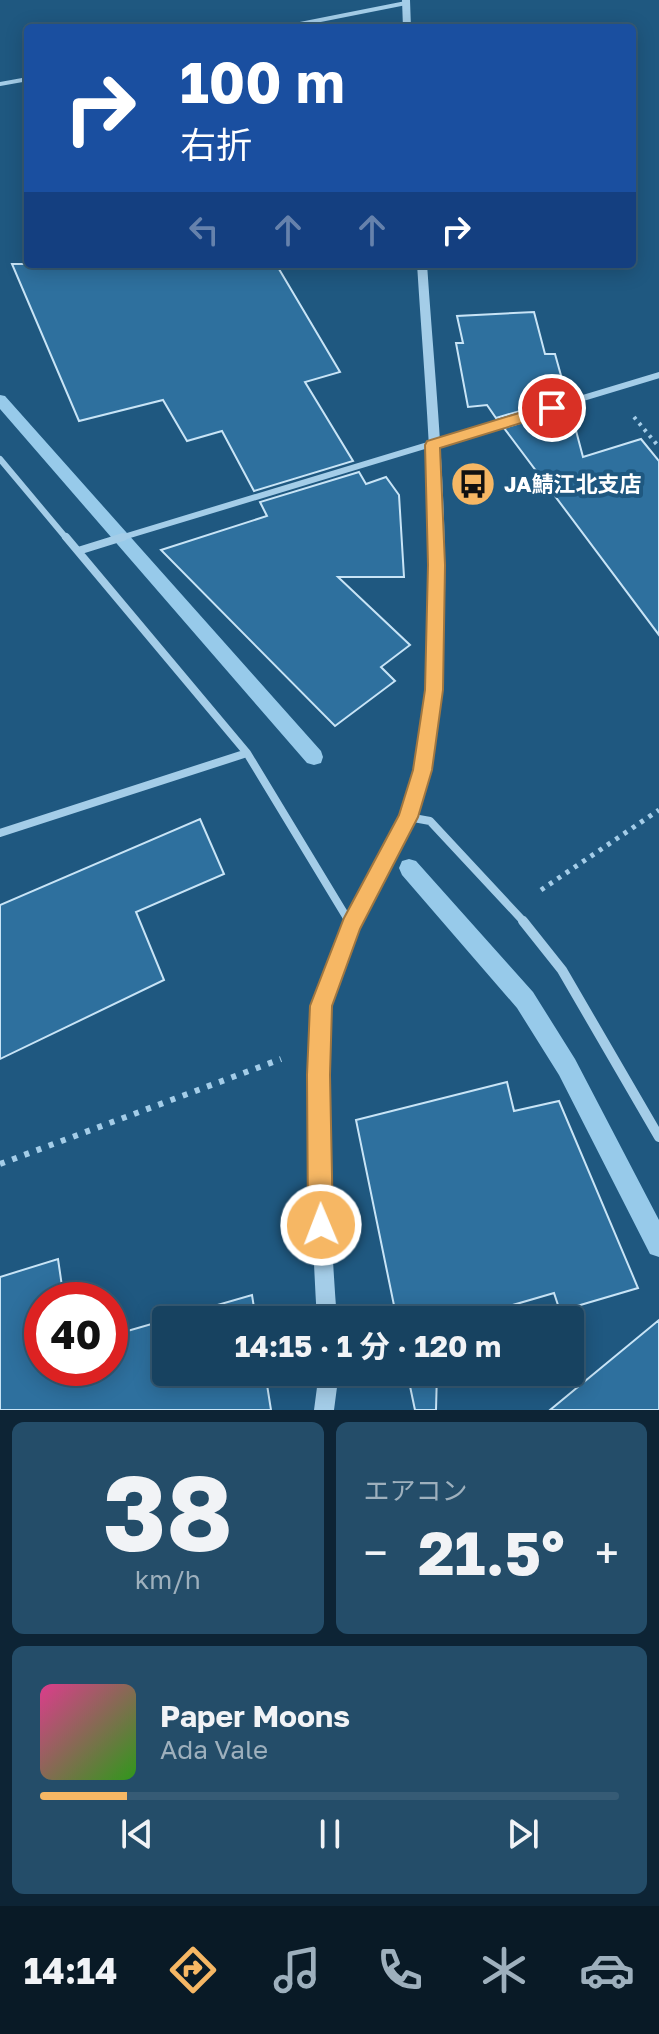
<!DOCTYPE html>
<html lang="ja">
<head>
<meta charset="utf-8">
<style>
  :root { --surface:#174260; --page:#244d69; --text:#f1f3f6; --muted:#9eb0bd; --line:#365b75; --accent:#f6b764 }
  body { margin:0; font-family:"Golos Text","Noto Sans JP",sans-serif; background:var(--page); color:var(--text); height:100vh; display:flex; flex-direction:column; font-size:30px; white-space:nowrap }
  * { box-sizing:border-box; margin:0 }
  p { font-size:26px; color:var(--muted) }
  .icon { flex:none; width:44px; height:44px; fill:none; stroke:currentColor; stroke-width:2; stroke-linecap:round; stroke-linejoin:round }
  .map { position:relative; height:1410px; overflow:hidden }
  .drawer { display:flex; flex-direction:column; gap:12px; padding:12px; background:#0d2435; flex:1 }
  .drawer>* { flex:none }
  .guide { position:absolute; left:24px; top:24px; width:612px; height:244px; border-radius:8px; box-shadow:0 4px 20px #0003,0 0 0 2px var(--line); background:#1a4fa0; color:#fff; overflow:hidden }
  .speed { position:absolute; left:24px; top:1282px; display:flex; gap:16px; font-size:40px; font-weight:700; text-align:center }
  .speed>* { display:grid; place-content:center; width:104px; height:104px; border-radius:50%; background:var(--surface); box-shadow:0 4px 20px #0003,0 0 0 2px var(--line); line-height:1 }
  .speed .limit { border:12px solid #d22; background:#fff; color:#111 }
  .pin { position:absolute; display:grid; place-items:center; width:68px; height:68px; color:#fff; margin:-34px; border:4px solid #fff; border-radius:50%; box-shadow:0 2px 8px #0007 }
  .me { position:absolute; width:88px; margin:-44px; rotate:359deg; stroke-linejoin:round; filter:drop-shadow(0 0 6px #0008) }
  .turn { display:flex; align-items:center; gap:28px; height:168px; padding:0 24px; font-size:36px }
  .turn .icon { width:104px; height:104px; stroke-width:2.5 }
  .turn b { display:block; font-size:56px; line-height:68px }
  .lanes { display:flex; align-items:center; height:76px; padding:0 24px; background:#0003; justify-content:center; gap:40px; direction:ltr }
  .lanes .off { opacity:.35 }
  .big { font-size:60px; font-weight:700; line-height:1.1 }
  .drawer .card { flex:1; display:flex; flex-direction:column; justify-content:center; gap:12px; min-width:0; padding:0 28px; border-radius:12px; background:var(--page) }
  .drawer .dial { align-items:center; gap:0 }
  .dial b { font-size:104px; line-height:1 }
  .song { display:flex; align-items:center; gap:24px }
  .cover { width:96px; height:96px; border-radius:12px; background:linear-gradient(135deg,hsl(330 70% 55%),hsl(110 70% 35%)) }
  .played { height:8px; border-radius:4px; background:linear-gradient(90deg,var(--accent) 15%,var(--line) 15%) }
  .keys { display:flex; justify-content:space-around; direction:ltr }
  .heat { display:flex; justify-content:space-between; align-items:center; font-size:44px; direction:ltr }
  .drawer .tiles { flex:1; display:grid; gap:12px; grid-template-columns:1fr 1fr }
  .card:last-child { grid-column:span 2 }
  .trip { position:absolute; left:152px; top:1306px; width:432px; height:80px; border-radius:8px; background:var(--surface); box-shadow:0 4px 20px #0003,0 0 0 2px var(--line); font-weight:700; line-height:80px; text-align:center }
  .dock { display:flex; height:128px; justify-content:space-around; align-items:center; background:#091a26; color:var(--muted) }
  .dock .icon { width:56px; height:56px }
  .dock .selected { color:var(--accent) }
  .dock b { font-size:36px; color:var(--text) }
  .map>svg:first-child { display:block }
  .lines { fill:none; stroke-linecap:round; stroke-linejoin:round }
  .stream { fill:#97caea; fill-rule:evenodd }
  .building { fill:#2e709e; stroke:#c8e4f6; stroke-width:2 }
  .path-far2 { stroke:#a4cde8; stroke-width:4; stroke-dasharray:3 5; stroke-linecap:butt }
  .path-far1 { stroke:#a4cde8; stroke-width:5; stroke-dasharray:4 6; stroke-linecap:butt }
  .path { stroke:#a4cde8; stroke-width:6; stroke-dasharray:5 8; stroke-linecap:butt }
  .service { stroke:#a4cde8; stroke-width:4 }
  .minor-far2 { stroke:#a4cde8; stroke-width:6 }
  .minor-far1 { stroke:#a4cde8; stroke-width:8 }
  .minor { stroke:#a4cde8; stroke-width:10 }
  .tertiary { fill:#a4cde8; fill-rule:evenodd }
  .route { fill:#f6b764; stroke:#a07741; stroke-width:2 }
  .labels { text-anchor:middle; stroke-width:8; stroke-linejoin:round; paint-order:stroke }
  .poi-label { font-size:22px; font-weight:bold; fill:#fff; stroke:#1f5880; text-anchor:start }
</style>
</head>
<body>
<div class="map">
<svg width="659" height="1410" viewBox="0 0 659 1410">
  <rect width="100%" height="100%" fill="#1f5880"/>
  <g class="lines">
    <path class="stream" d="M0 395 5 396 321 751 323 757 321 763 314 765 307 763 0 409Z
      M409 859 416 861 533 992 575 1059 659 1220V1257L650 1254 559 1075 517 1008 402 875 399 868 402 861Z"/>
  </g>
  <path class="building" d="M12 264H276L340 372 305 382 353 461 254 491 222 431 187 441 163 400 79 421Z
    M534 312 545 354H555L567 397 496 418 487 405 468 407 456 343H463L457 316Z
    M570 408 583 457 641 439 659 461V635L504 428Z
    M359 472 366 484 386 477 399 495 404 577H338L410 645 381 667 395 681 335 726 161 550 267 516 260 502Z
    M200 819 224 874 136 912 164 980 0 1059V905Z
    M507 1082 514 1111 559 1101 638 1288 560 1311 554 1293 461 1320H397L356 1120Z
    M58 1259 64 1300H42V1368H110V1336L252 1295 256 1320H166V1372H265L271 1410H0V1277Z
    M659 1320V1410H550Z
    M407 1372H437L436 1410H415Z"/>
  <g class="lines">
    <path class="path-far2" d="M634 417 659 447"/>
    <path class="path-far1" d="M541 890 659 810"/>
    <path class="path" d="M0 1164 281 1059"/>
    <path class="service" d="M280 28 406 3
      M0 84 28 79"/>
    <path class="minor-far2" d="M0 459 67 539
      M117 539 659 375"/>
    <path class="minor-far1" d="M66 537 247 753 350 923
      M78 551 123 537
      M408 817 430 821 525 923
      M0 833 247 753"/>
    <path class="minor" d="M348 921 351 925
      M523 921 562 970 659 1137"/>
    <path class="tertiary" d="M402 0H410L411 28H403Z
      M417 264H427C438 426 460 605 430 766 416 843 362 903 339 976 322 1026 327 1075 328 1126 329 1191 332 1255 337 1320H317C313 1255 311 1191 310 1126 310 1074 306 1026 322 976 347 903 400 843 416 766 447 608 427 424 417 264Z
      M319 1372H339L334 1410H314Z"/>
  </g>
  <path class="route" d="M552 403 557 405V412L440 448 445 565 443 690 432 770 418 817 360 929 332 1006 330 1075 333 1225 329 1233 321 1237 312 1233 308 1225 307 1075 310 1006 344 918 399 815 413 770 425 690 428 565 425 445 427 441Z"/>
  <defs>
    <g id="bus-disc" transform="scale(2.3)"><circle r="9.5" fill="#f6b764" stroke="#1f5880"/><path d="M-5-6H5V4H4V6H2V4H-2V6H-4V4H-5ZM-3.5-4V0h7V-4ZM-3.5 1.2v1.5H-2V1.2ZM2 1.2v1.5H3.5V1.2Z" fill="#111"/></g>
  </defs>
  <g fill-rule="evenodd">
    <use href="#bus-disc" x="473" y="484"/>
  </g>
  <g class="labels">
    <g class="poi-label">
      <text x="504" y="492">JA鯖江北支店</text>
    </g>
  </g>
</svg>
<div class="speed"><div class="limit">40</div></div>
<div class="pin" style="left:552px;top:408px;background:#d93025"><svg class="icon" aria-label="arrive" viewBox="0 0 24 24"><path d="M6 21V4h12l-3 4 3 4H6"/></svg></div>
<svg class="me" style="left:321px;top:1225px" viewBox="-20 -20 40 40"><circle r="17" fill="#f6b764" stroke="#fff" stroke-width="3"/><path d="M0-11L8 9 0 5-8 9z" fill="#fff"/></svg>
<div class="trip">14:15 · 1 分 · 120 m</div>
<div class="guide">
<div class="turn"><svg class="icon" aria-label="right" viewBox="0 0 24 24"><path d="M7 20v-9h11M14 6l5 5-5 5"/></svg><div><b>100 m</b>右折</div></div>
<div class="lanes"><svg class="icon off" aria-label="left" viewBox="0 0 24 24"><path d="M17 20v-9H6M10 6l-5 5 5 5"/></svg><svg class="icon off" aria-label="ahead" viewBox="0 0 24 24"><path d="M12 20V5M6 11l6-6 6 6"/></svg><svg class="icon off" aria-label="ahead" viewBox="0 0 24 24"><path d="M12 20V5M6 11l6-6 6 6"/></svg><svg class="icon" aria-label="right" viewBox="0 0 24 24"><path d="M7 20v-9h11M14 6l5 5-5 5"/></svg></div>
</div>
</div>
<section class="drawer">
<div class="tiles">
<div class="card dial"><b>38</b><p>km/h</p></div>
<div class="card"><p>エアコン</p>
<div class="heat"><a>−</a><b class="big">21.5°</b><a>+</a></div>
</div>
<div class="card">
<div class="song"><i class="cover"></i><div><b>Paper Moons</b><p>Ada Vale</p></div></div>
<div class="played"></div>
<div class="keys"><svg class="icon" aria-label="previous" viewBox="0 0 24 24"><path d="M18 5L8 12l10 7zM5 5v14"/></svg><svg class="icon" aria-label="pause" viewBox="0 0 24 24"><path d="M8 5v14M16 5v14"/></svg><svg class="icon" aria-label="next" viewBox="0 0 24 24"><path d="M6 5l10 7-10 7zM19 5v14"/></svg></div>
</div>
</div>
</section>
<nav class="dock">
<b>14:14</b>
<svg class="icon selected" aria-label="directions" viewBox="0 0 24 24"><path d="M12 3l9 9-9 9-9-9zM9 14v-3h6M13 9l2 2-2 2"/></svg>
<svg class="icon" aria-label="music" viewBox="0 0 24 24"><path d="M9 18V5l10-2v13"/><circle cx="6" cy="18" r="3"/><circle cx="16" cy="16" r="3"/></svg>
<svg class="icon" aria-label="phone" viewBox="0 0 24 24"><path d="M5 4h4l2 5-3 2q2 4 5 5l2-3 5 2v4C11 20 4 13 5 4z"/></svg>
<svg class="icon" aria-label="climate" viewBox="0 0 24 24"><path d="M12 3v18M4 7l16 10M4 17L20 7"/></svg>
<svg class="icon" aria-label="car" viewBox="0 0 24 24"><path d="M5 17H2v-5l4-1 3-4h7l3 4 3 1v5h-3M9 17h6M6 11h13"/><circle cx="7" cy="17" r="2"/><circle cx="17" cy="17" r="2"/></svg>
</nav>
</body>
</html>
